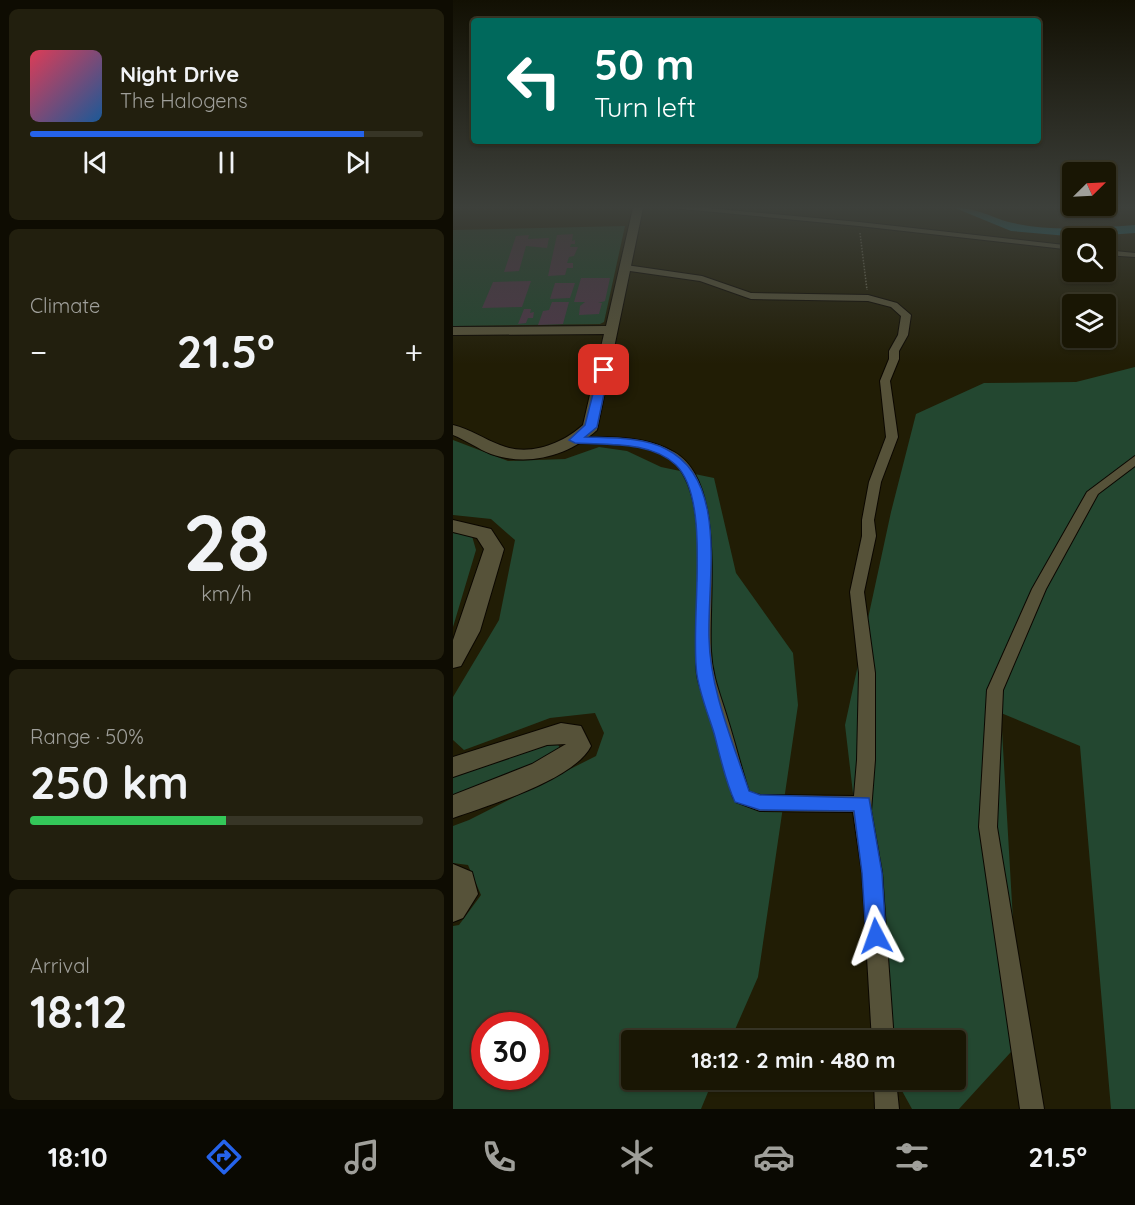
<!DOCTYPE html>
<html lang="en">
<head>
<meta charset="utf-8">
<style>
  :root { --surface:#191604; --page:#221f0e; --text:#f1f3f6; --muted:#9f9f9a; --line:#373526; --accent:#2563eb }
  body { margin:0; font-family:Quicksand,sans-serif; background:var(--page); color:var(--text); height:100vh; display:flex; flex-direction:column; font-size:22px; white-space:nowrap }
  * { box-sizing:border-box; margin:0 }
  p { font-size:20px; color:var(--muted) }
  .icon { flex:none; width:33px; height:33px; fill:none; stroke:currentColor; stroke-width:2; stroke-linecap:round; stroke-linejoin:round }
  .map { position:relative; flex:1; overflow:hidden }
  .side { display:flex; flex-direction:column; gap:9px; padding:9px; background:#0e0c02; width:453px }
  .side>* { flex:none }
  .hud { position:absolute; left:18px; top:18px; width:570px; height:126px; border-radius:6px; box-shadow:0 2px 4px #0004,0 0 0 2px var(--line); background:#00695c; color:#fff; overflow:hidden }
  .needle { width:39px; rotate:66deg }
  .buttons { position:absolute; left:609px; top:162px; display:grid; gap:12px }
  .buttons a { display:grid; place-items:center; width:54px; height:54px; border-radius:6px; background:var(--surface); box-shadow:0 2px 4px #0004,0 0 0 2px var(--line); font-size:30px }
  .speed { position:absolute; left:18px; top:1012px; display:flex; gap:12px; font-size:30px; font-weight:700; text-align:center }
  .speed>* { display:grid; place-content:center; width:78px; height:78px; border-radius:50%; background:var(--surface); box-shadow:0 2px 4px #0004,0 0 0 2px var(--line); line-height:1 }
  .speed .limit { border:9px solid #d22; background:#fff; color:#111 }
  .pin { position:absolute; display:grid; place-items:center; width:51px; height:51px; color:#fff; margin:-26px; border-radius:12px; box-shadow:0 3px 9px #0006 }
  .me { position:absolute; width:66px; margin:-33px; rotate:356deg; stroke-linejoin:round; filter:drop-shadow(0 0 4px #0008) }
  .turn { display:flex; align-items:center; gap:21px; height:126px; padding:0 24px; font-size:27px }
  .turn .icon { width:78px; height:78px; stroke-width:2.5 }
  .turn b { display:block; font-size:42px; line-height:51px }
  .big { font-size:45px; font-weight:700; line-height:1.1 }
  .side .card { flex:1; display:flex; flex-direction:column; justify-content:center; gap:9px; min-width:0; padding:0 21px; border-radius:9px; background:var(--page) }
  .side .dial { align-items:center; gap:0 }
  .dial b { font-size:78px; line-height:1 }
  .song { display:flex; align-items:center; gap:18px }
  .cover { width:72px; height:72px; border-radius:9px; background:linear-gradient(135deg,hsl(350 70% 55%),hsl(210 70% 35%)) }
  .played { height:6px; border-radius:3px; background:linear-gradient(90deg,var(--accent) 85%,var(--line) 85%) }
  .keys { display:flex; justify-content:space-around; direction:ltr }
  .heat { display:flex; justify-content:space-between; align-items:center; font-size:33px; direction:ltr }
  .charge { height:9px; border-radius:4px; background:linear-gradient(90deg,#34c759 50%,var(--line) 0) }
  .trip { position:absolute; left:168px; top:1030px; width:345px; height:60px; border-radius:6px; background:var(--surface); box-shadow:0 2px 4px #0004,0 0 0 2px var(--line); font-weight:700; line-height:60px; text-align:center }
  .menu { display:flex; height:96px; justify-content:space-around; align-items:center; background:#0a0902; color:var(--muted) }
  .menu .icon { width:42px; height:42px }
  .menu .selected { color:var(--accent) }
  .menu b { font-size:27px; color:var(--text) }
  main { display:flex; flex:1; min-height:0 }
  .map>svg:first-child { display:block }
  .green { fill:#234730; fill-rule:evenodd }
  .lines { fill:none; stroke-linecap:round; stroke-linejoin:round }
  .river { fill:#177182; fill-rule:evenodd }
  .building { fill:#4d3849 }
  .street-casing { stroke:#0b0700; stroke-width:2 }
  .secondary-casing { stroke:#0b0700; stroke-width:2 }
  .path { stroke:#726f5a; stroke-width:1.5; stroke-dasharray:1.5 1.5; stroke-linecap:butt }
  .street { fill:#565239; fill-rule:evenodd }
  .secondary { fill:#565239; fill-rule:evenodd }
  .route { fill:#2563eb; stroke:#184099; stroke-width:1.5 }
</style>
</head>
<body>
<main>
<section class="side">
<div class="card">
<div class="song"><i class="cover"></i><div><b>Night Drive</b><p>The Halogens</p></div></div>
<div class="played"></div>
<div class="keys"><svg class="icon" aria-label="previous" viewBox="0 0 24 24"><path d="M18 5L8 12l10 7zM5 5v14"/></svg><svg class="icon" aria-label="pause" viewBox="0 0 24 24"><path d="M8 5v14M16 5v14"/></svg><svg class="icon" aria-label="next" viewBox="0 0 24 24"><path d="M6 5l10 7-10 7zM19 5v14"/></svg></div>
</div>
<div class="card"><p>Climate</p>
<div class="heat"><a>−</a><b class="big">21.5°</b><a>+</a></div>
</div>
<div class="card dial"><b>28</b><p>km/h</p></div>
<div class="card"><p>Range · 50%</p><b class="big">250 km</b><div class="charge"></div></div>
<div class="card"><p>Arrival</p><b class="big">18:12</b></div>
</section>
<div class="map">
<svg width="682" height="1109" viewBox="0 0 682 1109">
  <rect width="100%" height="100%" fill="#211d05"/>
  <path class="green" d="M172 226 151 322 147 324 0 326V230Z
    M682 367V1109H658L627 746 548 713 567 1042 506 1109H459L443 1080H502V1041H429L392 725 438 512 463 414 531 383 623 382Z
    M0 440 55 461 112 459 146 447 174 451 208 467 261 478 283 573 340 653 345 705 305 977 277 1041H178V1080H260L248 1109H0V926L6 925 28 895 15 865 0 863V826L16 820 143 756 151 733 142 713 97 718 11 750 0 740V697L46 620 62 540 38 519 0 515ZM32 1026H82V1077H32Z
    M0 533 19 536 23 550 0 627Z
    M91 744H105L107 749 92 761 0 797V774Z"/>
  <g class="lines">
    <path class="river" d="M502 208C528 208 537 218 560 223 599 232 642 228 682 225V233L626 237 558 231Z"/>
  </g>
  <path class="building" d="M120 234 119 241 122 240V244H118L117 247H125L121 256 116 257 114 263H120V268H114L112 275 95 276 104 235Z
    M76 235 75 239 96 238 94 248 73 246 66 271 51 272 63 236Z
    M128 278H157L152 301 145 303H149L146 314 126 315 127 306 132 302H121Z
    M78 281 69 307 29 308 40 282Z
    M102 283H122L117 298 97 299Z
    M99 302H116L110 324 85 325 90 311 96 310Z
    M71 309H78L77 313 81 312 80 318H75L73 323 65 324Z"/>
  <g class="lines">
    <g class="street-casing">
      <path id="street" d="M219 208H253L406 222 620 246V250L406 226Z
        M652 250 682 253V257L652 255Z
        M173 265 249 276 298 293 415 295 444 303 458 315 455 335 446 351V359L437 381 445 437 428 482 421 520 423 536 411 592 422 673V760L418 811 429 873 441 1041H419L409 873 400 812 307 811 283 802 280 797C272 771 266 744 258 718 254 704 246 689 244 674 238 619 261 506 223 464 200 440 152 444 122 443L116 440 122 437C154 437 192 435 221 452 273 481 255 600 258 651 259 675 267 694 274 717 282 742 288 767 296 792L307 795 401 796 404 760 406 673 397 592 409 536V520L416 482 433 437 427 381 436 359V351L445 335 448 316 438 307 415 301 298 299 247 281 170 270V266Z
        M682 456V466L645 494 593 589 550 690 544 827 591 1109H567L526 827 534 690 579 589 634 492Z
        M421 1080H443L446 1109H422Z"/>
    </g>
    <g class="secondary-casing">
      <path id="secondary" d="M180 208H190L144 430C115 456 75 467 38 454 25 449 13 440 0 435V425C17 429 31 439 47 445 76 457 109 444 130 425L151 334 0 335V327L153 326Z
        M0 520 38 529 51 549 27 631 8 666 0 668V640L31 549 24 538 0 532Z
        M108 723 128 726 138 746C121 780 36 805 0 818V795L79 764 113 744 94 745 0 777V757Z
        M0 864 19 872 25 894 10 918 0 922Z"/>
    </g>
    <path class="path" d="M407 233 414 290"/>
    <use href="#street" class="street"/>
    <use href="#secondary" class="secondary"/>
  </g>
  <linearGradient id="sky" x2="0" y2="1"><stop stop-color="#121003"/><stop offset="0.57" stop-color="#3d403b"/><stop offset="1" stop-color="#3d403b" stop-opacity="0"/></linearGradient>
  <rect width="682" height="364" fill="url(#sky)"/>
  <path class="route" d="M151 366 156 370 144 427 132 437C158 438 190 437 213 449 276 480 254 580 256 638 257 690 280 742 296 791L307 795 416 798 429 873 433 936 430 943 423 946 416 943 413 936 409 873 401 811 307 810 282 802C272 781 267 755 261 733 255 714 247 694 244 675 236 624 260 501 223 465 198 441 154 445 122 443L116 440 132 425 146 370Z"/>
</svg>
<div class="buttons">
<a><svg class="needle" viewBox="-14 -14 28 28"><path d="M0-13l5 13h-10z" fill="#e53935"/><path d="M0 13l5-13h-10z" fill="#9f9f9a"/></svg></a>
<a><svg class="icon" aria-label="search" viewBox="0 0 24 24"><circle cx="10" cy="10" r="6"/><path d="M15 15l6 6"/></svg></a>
<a><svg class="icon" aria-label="layers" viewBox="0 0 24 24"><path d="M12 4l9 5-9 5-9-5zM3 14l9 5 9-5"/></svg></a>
</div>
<div class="speed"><div class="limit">30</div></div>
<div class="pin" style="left:151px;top:370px;background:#d93025"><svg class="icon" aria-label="arrive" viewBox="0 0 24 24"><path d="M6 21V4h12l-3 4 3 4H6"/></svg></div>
<svg class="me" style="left:423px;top:936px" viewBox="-20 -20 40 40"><path d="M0-17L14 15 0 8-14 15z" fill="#2563eb" stroke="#fff" stroke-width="4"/></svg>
<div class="trip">18:12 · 2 min · 480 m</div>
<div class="hud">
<div class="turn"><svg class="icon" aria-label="left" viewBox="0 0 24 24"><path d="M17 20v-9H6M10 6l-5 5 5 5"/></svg><div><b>50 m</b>Turn left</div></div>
</div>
</div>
</main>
<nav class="menu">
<b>18:10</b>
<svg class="icon selected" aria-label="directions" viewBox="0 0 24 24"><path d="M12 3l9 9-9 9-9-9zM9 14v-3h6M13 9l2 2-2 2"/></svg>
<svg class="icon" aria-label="music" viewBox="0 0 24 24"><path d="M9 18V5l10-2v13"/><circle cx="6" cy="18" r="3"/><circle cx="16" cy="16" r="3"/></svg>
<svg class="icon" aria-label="phone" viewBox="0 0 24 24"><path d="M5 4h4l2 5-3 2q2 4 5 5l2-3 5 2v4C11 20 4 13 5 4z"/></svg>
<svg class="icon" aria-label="climate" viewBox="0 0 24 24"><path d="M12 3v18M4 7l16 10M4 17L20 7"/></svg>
<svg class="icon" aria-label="car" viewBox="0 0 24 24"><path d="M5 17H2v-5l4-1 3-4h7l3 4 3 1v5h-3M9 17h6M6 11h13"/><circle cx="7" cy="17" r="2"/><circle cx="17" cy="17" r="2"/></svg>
<svg class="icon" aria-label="filters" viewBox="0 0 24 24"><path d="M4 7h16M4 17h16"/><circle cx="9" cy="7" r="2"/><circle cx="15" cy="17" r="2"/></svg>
<b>21.5°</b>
</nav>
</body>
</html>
